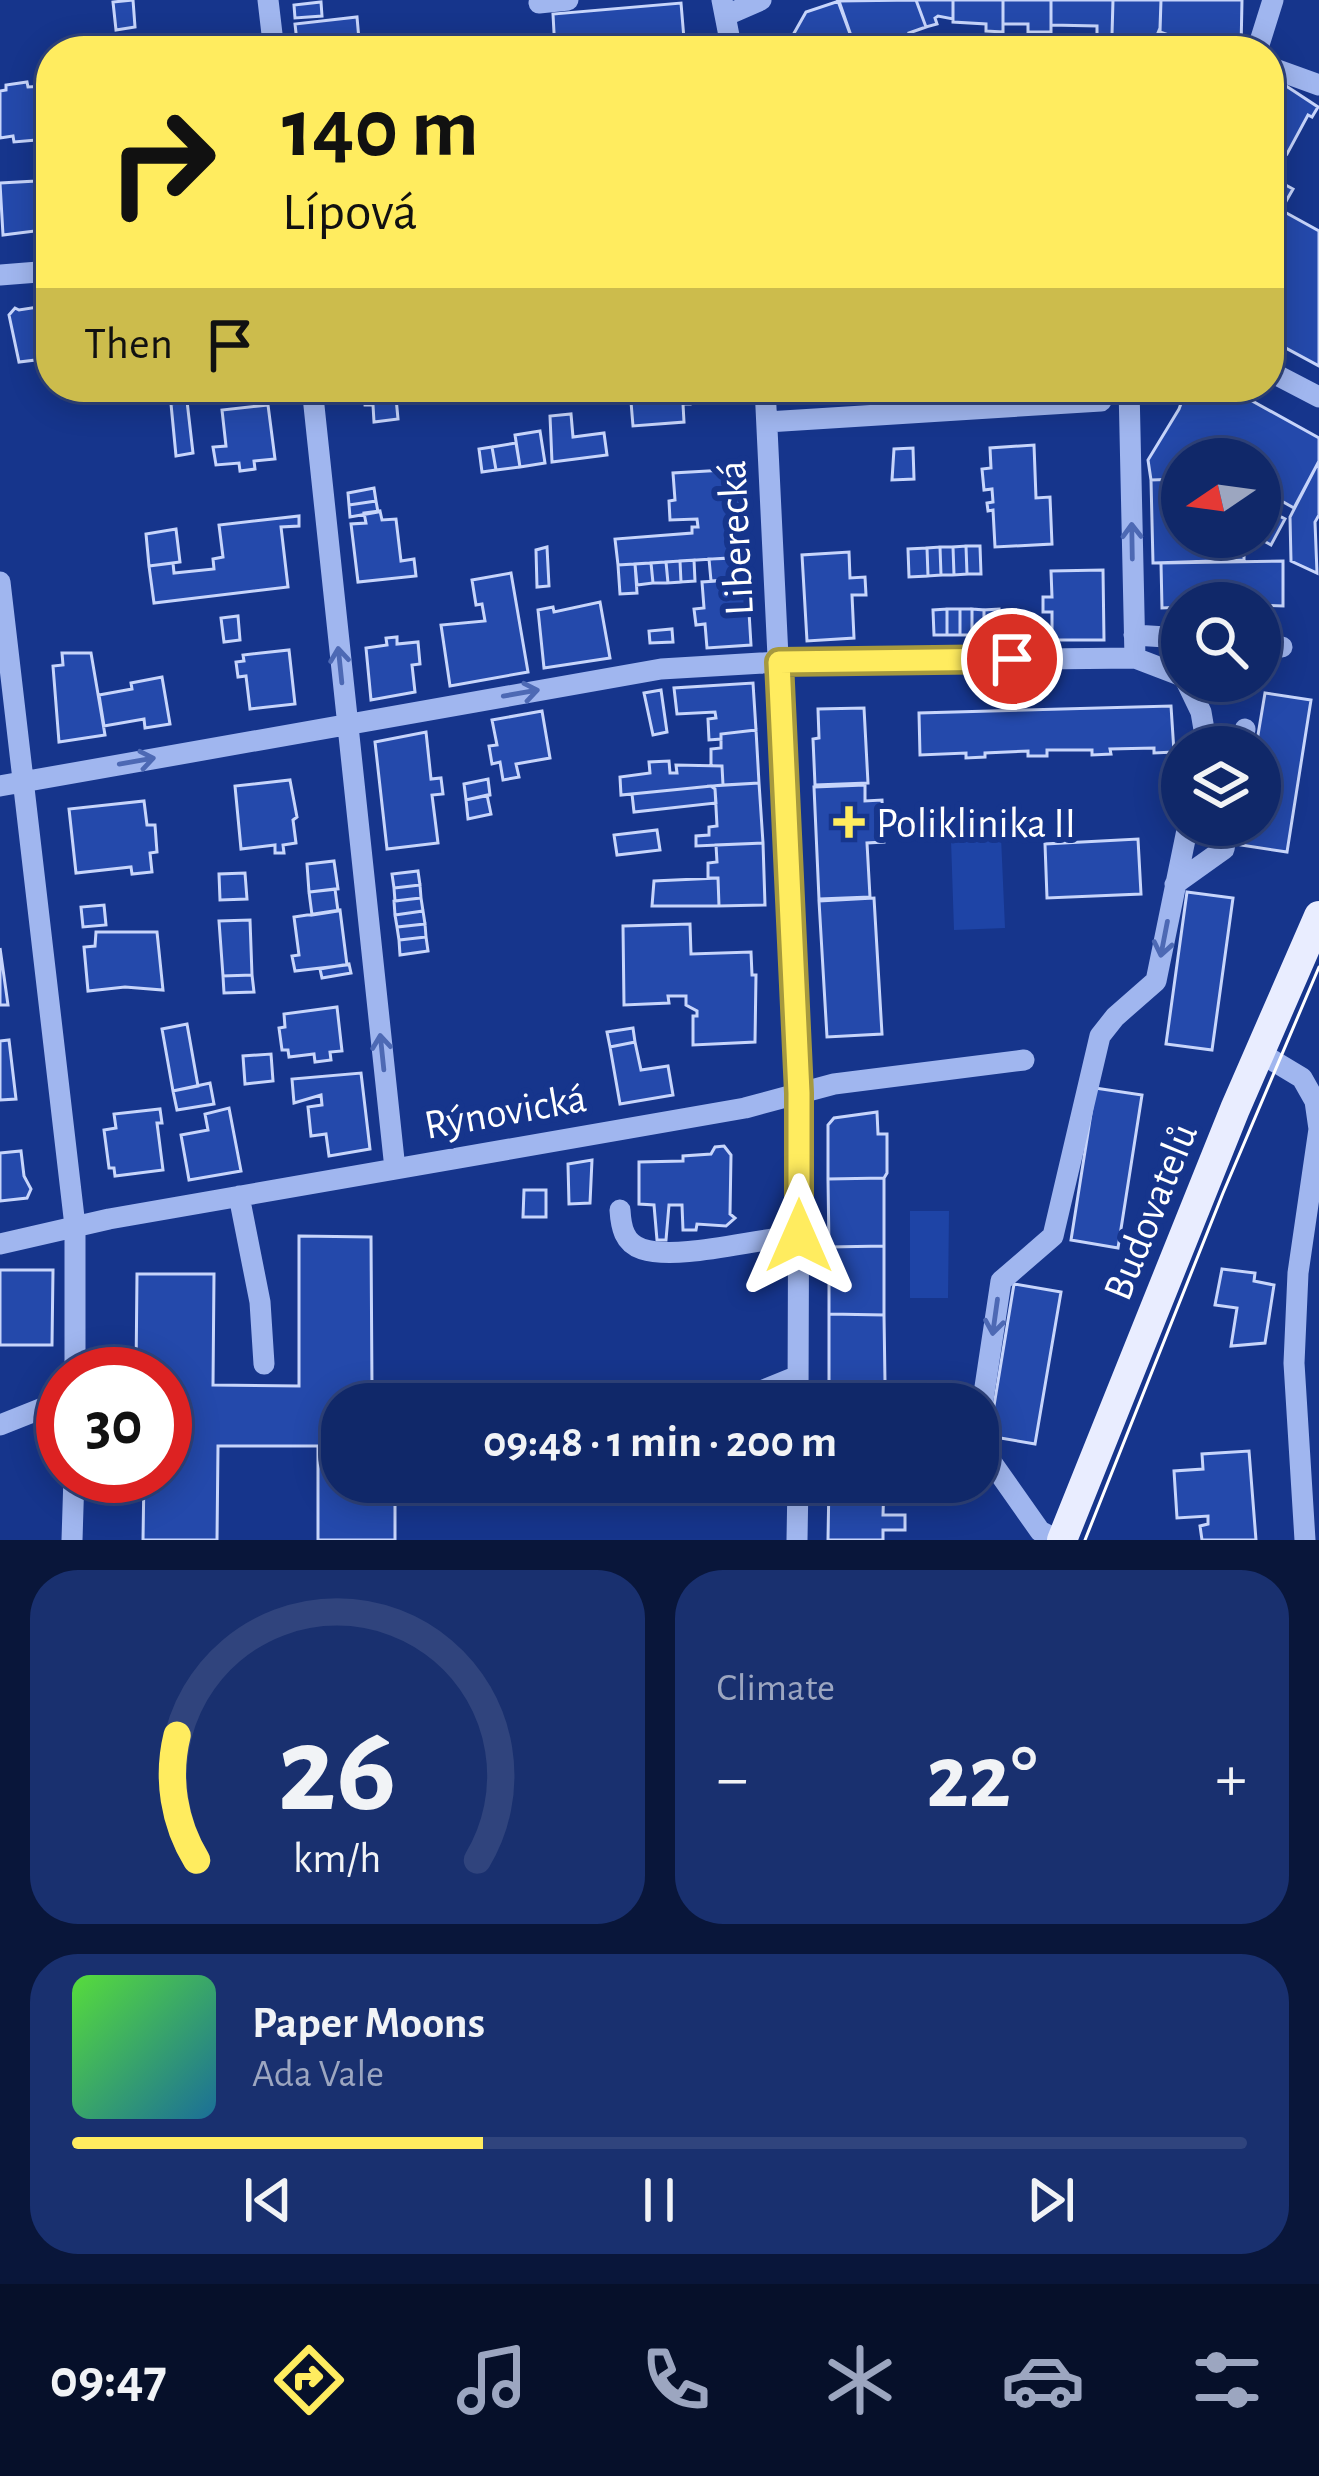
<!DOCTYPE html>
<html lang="en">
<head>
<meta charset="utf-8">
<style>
  :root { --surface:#102869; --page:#19306f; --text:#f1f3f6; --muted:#9ca6c0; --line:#30447d; --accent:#ffec5f }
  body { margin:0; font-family:"Alegreya Sans",sans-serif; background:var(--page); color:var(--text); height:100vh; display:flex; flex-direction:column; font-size:45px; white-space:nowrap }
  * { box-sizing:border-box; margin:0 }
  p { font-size:39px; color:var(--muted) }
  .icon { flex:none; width:66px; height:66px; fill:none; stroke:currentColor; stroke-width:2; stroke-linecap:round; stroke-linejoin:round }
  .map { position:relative; height:1540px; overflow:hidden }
  .sheet { display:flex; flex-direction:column; gap:30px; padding:30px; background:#09163a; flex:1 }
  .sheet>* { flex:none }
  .guide { position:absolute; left:36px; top:36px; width:1248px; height:366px; border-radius:48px; box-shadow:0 6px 30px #0003,0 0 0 3px var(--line); background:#ffec5f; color:#111; overflow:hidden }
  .needle { width:78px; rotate:257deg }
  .controls { position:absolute; left:1161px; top:438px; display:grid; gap:24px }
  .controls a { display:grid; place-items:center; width:120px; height:120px; border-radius:50%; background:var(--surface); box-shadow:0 6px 30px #0003,0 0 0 3px var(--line); font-size:60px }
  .speed { position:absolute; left:36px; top:1347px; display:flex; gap:24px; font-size:60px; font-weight:700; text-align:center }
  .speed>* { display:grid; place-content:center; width:156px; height:156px; border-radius:50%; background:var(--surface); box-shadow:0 6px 30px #0003,0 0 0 3px var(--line); line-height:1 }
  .speed .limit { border:18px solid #d22; background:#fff; color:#111 }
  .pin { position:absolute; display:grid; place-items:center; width:102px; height:102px; color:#fff; margin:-51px; border:6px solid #fff; border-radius:50%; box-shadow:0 3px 12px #0007 }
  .me { position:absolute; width:132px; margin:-66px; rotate:0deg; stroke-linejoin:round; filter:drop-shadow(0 0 9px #0008) }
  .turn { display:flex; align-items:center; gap:42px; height:252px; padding:0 48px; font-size:54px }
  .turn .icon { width:156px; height:156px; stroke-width:2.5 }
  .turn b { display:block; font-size:84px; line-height:102px }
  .then { display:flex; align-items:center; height:114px; padding:0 48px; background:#0003; gap:24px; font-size:45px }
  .big { font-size:90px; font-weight:700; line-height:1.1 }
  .sheet .card { flex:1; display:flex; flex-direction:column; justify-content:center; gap:18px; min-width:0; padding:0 42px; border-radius:48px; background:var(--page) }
  .sheet .dial { align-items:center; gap:0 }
  .dial svg { height:312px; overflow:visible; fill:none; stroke:var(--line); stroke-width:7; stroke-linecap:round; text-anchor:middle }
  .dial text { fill:var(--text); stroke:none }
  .song { display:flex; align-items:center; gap:36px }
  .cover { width:144px; height:144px; border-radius:18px; background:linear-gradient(135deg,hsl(110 70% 55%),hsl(200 70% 35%)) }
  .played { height:12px; border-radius:6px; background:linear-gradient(90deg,var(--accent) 35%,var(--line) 35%) }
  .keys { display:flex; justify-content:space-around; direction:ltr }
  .heat { display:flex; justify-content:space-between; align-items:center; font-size:66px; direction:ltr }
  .sheet .tiles { flex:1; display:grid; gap:30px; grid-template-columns:1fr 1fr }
  .card:last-child { grid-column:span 2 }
  .trip { position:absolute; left:321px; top:1383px; width:678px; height:120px; border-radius:48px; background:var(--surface); box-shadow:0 6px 30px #0003,0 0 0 3px var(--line); font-weight:700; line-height:120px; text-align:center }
  .dock { display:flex; height:192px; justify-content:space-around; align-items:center; background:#06102a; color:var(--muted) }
  .dock .icon { width:84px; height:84px }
  .dock .selected { color:var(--accent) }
  .dock b { font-size:54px; color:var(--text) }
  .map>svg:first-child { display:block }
  .green { fill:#1e44a6 }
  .building { fill:#2449ab; stroke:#c7d5fb; stroke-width:3 }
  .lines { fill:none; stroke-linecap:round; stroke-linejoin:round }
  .minor { stroke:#a0b6ef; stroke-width:21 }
  .major { stroke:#e9edff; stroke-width:30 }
  .tram { stroke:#fff; stroke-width:3 }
  .oneway { stroke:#4d69b4 }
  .route-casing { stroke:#a6993e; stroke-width:30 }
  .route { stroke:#ffec5f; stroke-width:21 }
  .poi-dot { fill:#ffec5f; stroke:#16358c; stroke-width:4.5 }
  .labels { text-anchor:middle; stroke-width:12; stroke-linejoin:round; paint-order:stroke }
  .street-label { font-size:42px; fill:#fff; stroke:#16358c }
  .poi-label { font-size:42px; fill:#fff; stroke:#16358c; text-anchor:start }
</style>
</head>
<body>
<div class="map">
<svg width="1319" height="1540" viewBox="0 0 1319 1540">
  <rect width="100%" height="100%" fill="#16358c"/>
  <path class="green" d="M1001 837 1005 928 954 930 951 840Z
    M910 1211H949L948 1298H910Z"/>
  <path class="building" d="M133 0 135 27 116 30 113 2Z
    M916 0 926 27 909 33 913 45 897 50 894 38 856 50 838 1Z
    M916 0H953V19L938 16 935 18 937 24 926 27Z
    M953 0H1003V32L986 31V24L953 22Z
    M1003 0H1051V32H1028V24H1003Z
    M1051 0H1113L1112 35H1097V26L1051 25Z
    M1113 0H1161L1160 28 1155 40 1144 43 1145 37 1112 35Z
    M1161 0H1242L1241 49 1156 51 1166 34 1160 32Z
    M839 1 856 50 784 51 806 12Z
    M321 2 322 16 295 18 294 5Z
    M681 3 685 51H555L553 14Z
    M357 17 360 51H298L295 24Z
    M1097 35H1112L1113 51H1086L1087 45H1097Z
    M1112 35 1131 36 1130 51H1113Z
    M1274 78 1318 107 1312 117 1308 115 1287 154 1269 144V88Z
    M27 82 28 87 46 86 51 127 48 139 14 142 13 136 0 138V91L6 90V85Z
    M35 168 38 179 51 177V229L3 235 0 183 36 181Z
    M1269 176 1293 189 1281 210 1319 231V366L1269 339Z
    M51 305V367L45 368 44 359 19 362 9 315 15 308 19 310Z
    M199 387H265L200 395Z
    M337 387H395L398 419 374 422 373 405H365L364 396 338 398Z
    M621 387H689L690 404H683L684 422 633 426 631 402 622 403Z
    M1187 387H1227L1319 438V461L1294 508 1260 489V459H1221L1213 455 1211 459H1182V479L1151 480 1148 460 1179 409Z
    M187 401 193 453 176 456 171 404Z
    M268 405 275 459 254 461 255 469 240 471 239 463 216 465 213 447 226 446 222 410Z
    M571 414 573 437 604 433 607 455 552 462 550 416Z
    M540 431 545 463 520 467 515 435Z
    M516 443 520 467 496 470 492 447Z
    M1034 445 1036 498 1050 497 1052 544 995 547 993 510 988 511 987 503 993 502 992 489 984 490 982 469 991 468 990 448Z
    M492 447 496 470 482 472 479 449Z
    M913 448 914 479 892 480 894 449Z
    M1319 461V515L1315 522 1317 573 1291 561 1290 517Z
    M725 470 726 482 739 481 744 557 618 565 615 539 692 533V527H698L697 519 670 520 669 501 675 500 673 473Z
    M1182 479V537H1244V560L1153 563 1151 480Z
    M374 488 376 501 349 505 348 493Z
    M376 501 378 512 350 517 349 505Z
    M1262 507 1285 519 1271 545 1257 537H1260Z
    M380 511 382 520 396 519 401 561 414 559 416 576 358 582 351 524 366 523 364 513Z
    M299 516V526L281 527 288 587 154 603 149 566 173 563 174 573 214 569 213 559 223 557 219 525Z
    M176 529 180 562 149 566 146 534Z
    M966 546 967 574 954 575 953 547Z
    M966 546H980L981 574H967Z
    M547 547 549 586 537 587 536 550Z
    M940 547H953L954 575H941Z
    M940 547 941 575 928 576 927 548Z
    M927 548 928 576 909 577 908 549Z
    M849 552 850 578 865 577 866 595H852L854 638 807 641 802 555Z
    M737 558 738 579 711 581 709 559Z
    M694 560 695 581 681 582 680 561Z
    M680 561 681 582 668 583 666 562Z
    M1283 561V606L1182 603V607L1162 608 1161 563Z
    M666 562 668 583H653L651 563Z
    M651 563 653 583 637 585 635 564Z
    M635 564 637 593 620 594 618 565Z
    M1103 570 1104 640H1052V612H1043V597H1052L1051 571Z
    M511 573 528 672 450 686 441 625 485 621 482 604 476 605 472 580Z
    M747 579 751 645 707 648 705 624 696 625 694 609 704 608 702 582Z
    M600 602 610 658 544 668 538 610 553 607 554 612Z
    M947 609H960V635H947Z
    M947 609V635H934L933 610Z
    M960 609H972V635H960Z
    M972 609 984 610V635H972Z
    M999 609 998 635H984V610Z
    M238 616 240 640 224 642 221 618Z
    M672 629 673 642 650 643 649 631Z
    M397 637V644L418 642 420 664 412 665 415 692 371 700 366 648 387 645 386 638Z
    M289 650 295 704 250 709 246 676 238 677 236 662 244 661 243 655Z
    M62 653H91L105 735 59 742 53 666 63 665Z
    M162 677 170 724 145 728 144 719 104 726 99 695 132 689 131 683Z
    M753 683 756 730 721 734V739L709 740 708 719 716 718 715 712 677 714 674 688Z
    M661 690 667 732 653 735 644 693Z
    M1265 693 1311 700 1287 852 1241 845 1244 825H1260V747H1256Z
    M1171 706 1174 752 1154 753V748L1110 749 1111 754 1092 755V750H1047V756H1028V751L985 753V757L966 758V753L920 755 919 713Z
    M864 708 868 783 815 785 813 739 819 738 818 709Z
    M542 711 550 758 516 764 519 777 503 780 500 762 492 764 489 746 497 745 492 720Z
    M756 730 759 783 723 785 722 766H711V749L721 748V734Z
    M426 732 431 779 441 778 443 794 432 795 438 843 387 849 375 742Z
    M669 761 670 773H677L676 765 722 766 723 785 621 795 620 777 650 773 649 762Z
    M488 779 490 795 466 800 464 784Z
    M290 780 297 817 293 820 296 843 283 845 284 853H275V845L241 849 235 786Z
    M759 783 763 843 696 846V836L709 835V827L717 826 715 789 711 786Z
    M865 785V801L882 800 884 842 867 843 870 897 819 899 814 787Z
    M711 786 715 789 716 803 634 812 632 794Z
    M487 795 491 814 468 819 466 800Z
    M144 801 147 825H155L157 852 150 853 152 872 132 874 131 867 76 873 69 809Z
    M657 830 660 850 617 855 614 835Z
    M1138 839 1141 894 1047 898 1045 844Z
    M763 843 765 905 719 906 718 878H708V863L717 862 716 845Z
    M334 861 338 889 309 892 307 864Z
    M418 871 420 885 394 888 392 874Z
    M245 873 247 899 220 900 219 874Z
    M718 878 719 906H652L654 881Z
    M420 885 421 898 395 901 394 888Z
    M335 889 338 911 312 915 309 892Z
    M1187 892 1233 898 1212 1050 1166 1044Z
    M421 898 423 911 395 915 394 901Z
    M874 898 882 1034 827 1037 819 901Z
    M104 905 106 925 83 927 81 907Z
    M340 910 347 965 295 971 292 956 299 955 294 917Z
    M423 911 425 924 397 927 395 915Z
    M250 920 252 975 223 976 219 921Z
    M425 924 426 937 399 940 397 927Z
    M690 924 691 954 751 952 752 975H756L755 1042 693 1045V1016H697V1011L686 1005V996H668L669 1003 624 1005 623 926Z
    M96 932H157L163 990 125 987 88 991 84 947 95 946Z
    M426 937 428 951 400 955 399 940Z
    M0 948 8 1005H0Z
    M349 964 351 973 322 978 320 969Z
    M252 975 254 992 224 993 223 976Z
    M337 1007 342 1051 330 1052 331 1060 315 1062 314 1054 289 1057 288 1050H282L279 1028 285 1027 284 1014Z
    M187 1024 198 1086 173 1091 162 1029Z
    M633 1028 635 1042 610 1047 607 1032Z
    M9 1040 16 1099 0 1100V1041Z
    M635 1042 641 1070 668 1066 673 1095 620 1104 610 1047Z
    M271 1054 273 1081 245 1084 243 1056Z
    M361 1073 370 1149 329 1156 326 1134 311 1136 308 1107 322 1105 321 1095 294 1103 292 1079Z
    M210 1083 214 1104 177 1110 173 1091Z
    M1095 1088 1142 1095 1118 1248 1071 1240Z
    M229 1108 241 1171 189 1180 181 1135 208 1130 205 1114Z
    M160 1109 162 1123H157L163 1170 115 1176 114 1168H109L104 1130 116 1128 114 1114Z
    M877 1112 878 1134H887V1173L884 1178 828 1179V1125L834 1118Z
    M724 1146 731 1155 730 1214 735 1218 726 1226 697 1224 696 1230H683L682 1205H669L666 1240H657L654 1205 639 1204V1162L683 1161V1156L711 1154 715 1147Z
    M21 1151 24 1176 31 1189 27 1198 0 1201V1153Z
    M592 1160 590 1203 569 1204 568 1164Z
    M884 1178V1246L829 1247 828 1179Z
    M524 1190H546V1217H523Z
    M299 1236 371 1237 372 1387 394 1388V1404H342V1482H395V1540H318V1446H218L217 1540H143L144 1476H165V1374H136L137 1274H214L213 1385 299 1386Z
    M884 1246V1315L829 1314V1247Z
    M1222 1269 1255 1273 1254 1281 1274 1285 1265 1343 1231 1346 1237 1308 1215 1305Z
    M0 1270H53L52 1345H0Z
    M1014 1284 1061 1292 1035 1444 989 1436Z
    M829 1314 884 1315 885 1382 829 1383Z
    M885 1382V1404H829V1383Z
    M1249 1451 1256 1540H1202L1200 1526 1208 1524V1516L1177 1518 1174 1471 1203 1469 1202 1454Z
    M829 1482H884L883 1515H905V1530H883V1540H828Z"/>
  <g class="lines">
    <path class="minor" d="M268 0 274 51
      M722 0 732 51
      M539 3 568 0
      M727 15 761 0
      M1257 51 1273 0
      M1269 67 1319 85
      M0 275 51 271
      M1269 371 1319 397
      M312 387 395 1169
      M765 387 799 1093 798 1404
      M1129 387 1135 658
      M767 422 1101 401
      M0 582 75 1226V1374
      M1134 635 1182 638
      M1260 645 1282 647
      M1186 681 1201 712 1207 747
      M1242 747 1245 729
      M0 786 661 669 779 662 1135 658 1182 676
      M1175 884 1224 849 1228 825
      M1259 1052 1302 1078 1315 1101 1319 1129 1298 1273 1294 1363 1305 1540
      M239 1196 260 1302 264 1364
      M620 1210C621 1227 624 1243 642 1249 679 1261 757 1238 799 1236
      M0 1244 109 1219 745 1108 834 1084 1024 1060
      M729 1404 798 1376
      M0 1425 63 1400
      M978 1433 1001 1281 1053 1236 1100 1036 1115 1017 1156 981 1188 825
      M978 1443 1040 1531 1057 1540
      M72 1540 74 1476
      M797 1540 798 1482"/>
    <path class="major" d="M1062 1540 1235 1109 1319 916"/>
    <path class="tram" d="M1085 1540 1223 1193 1319 967"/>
  </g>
  <defs><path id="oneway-shaft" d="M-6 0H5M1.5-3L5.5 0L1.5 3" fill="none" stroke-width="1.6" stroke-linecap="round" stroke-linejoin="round" transform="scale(3)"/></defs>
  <g class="oneway">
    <use href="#oneway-shaft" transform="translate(1132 541) rotate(-91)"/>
    <use href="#oneway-shaft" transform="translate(340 665) rotate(-96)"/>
    <use href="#oneway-shaft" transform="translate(521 693) rotate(-10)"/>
    <use href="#oneway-shaft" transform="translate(137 761) rotate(-10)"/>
    <use href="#oneway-shaft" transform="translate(1164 939) rotate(101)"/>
    <use href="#oneway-shaft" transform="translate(382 1052) rotate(-96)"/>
    <use href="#oneway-shaft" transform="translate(995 1317) rotate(98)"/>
  </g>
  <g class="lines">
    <g class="route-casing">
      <path id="route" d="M799 1236V1093L779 662 1012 659"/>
    </g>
    <use href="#route" class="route"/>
  </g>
  <path class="poi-dot" d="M843 804h12v12h12v12h-12v12h-12v-12h-12v-12h12z"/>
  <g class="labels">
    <g class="street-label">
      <text transform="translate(734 538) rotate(-93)" y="15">Liberecká</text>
      <text transform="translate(505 1110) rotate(-10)" y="15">Rýnovická</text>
      <text transform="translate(1149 1211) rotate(-68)" y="15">Budovatelů</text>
    </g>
    <g class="poi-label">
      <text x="876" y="837">Poliklinika II</text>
    </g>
  </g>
</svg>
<div class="controls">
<a><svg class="needle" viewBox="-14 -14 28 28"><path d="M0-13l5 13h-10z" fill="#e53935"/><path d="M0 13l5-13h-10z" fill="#9ca6c0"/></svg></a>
<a><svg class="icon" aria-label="search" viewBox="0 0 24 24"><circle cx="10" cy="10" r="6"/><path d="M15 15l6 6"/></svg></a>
<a><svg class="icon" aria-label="layers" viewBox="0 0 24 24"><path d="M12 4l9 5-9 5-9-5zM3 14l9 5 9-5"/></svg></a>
</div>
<div class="speed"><div class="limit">30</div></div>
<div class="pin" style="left:1012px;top:659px;background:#d93025"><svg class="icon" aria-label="arrive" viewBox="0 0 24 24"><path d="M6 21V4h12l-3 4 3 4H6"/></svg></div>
<svg class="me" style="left:799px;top:1236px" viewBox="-20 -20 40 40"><path d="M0-17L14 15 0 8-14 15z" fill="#ffec5f" stroke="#fff" stroke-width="4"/></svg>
<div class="trip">09:48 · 1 min · 200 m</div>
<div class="guide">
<div class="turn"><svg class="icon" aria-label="right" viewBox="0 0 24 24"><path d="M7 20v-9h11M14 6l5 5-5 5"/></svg><div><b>140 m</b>Lípová</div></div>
<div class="then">Then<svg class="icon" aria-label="arrive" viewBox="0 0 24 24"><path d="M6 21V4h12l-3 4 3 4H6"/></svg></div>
</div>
</div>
<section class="sheet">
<div class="tiles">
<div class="card dial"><svg viewBox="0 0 100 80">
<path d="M14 69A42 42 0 1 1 86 69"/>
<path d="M14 69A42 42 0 0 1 9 37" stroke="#ffec5f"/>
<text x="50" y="56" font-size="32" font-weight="700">26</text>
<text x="50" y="72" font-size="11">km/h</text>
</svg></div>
<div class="card"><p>Climate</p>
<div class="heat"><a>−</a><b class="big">22°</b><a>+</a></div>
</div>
<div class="card">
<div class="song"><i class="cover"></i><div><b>Paper Moons</b><p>Ada Vale</p></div></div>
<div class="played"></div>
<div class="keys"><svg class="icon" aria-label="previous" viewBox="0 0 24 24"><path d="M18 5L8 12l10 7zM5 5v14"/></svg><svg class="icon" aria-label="pause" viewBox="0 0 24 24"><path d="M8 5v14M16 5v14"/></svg><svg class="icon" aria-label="next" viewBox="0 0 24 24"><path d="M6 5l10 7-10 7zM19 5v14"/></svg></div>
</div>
</div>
</section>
<nav class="dock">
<b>09:47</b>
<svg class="icon selected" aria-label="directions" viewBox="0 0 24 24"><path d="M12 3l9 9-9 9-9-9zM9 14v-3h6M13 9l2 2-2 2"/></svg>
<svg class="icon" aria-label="music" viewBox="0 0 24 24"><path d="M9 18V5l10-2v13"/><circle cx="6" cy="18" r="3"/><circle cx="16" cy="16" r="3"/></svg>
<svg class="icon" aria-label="phone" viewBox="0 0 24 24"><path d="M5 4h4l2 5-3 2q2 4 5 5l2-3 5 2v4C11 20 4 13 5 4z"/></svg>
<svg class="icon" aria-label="climate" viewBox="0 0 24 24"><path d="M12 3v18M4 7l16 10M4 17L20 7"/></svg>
<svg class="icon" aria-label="car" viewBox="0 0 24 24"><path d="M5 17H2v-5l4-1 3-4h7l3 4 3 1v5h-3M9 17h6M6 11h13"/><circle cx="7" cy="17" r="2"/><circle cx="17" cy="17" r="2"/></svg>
<svg class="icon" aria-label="filters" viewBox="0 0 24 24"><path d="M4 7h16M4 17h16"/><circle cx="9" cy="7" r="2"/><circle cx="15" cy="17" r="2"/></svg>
</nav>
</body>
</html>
